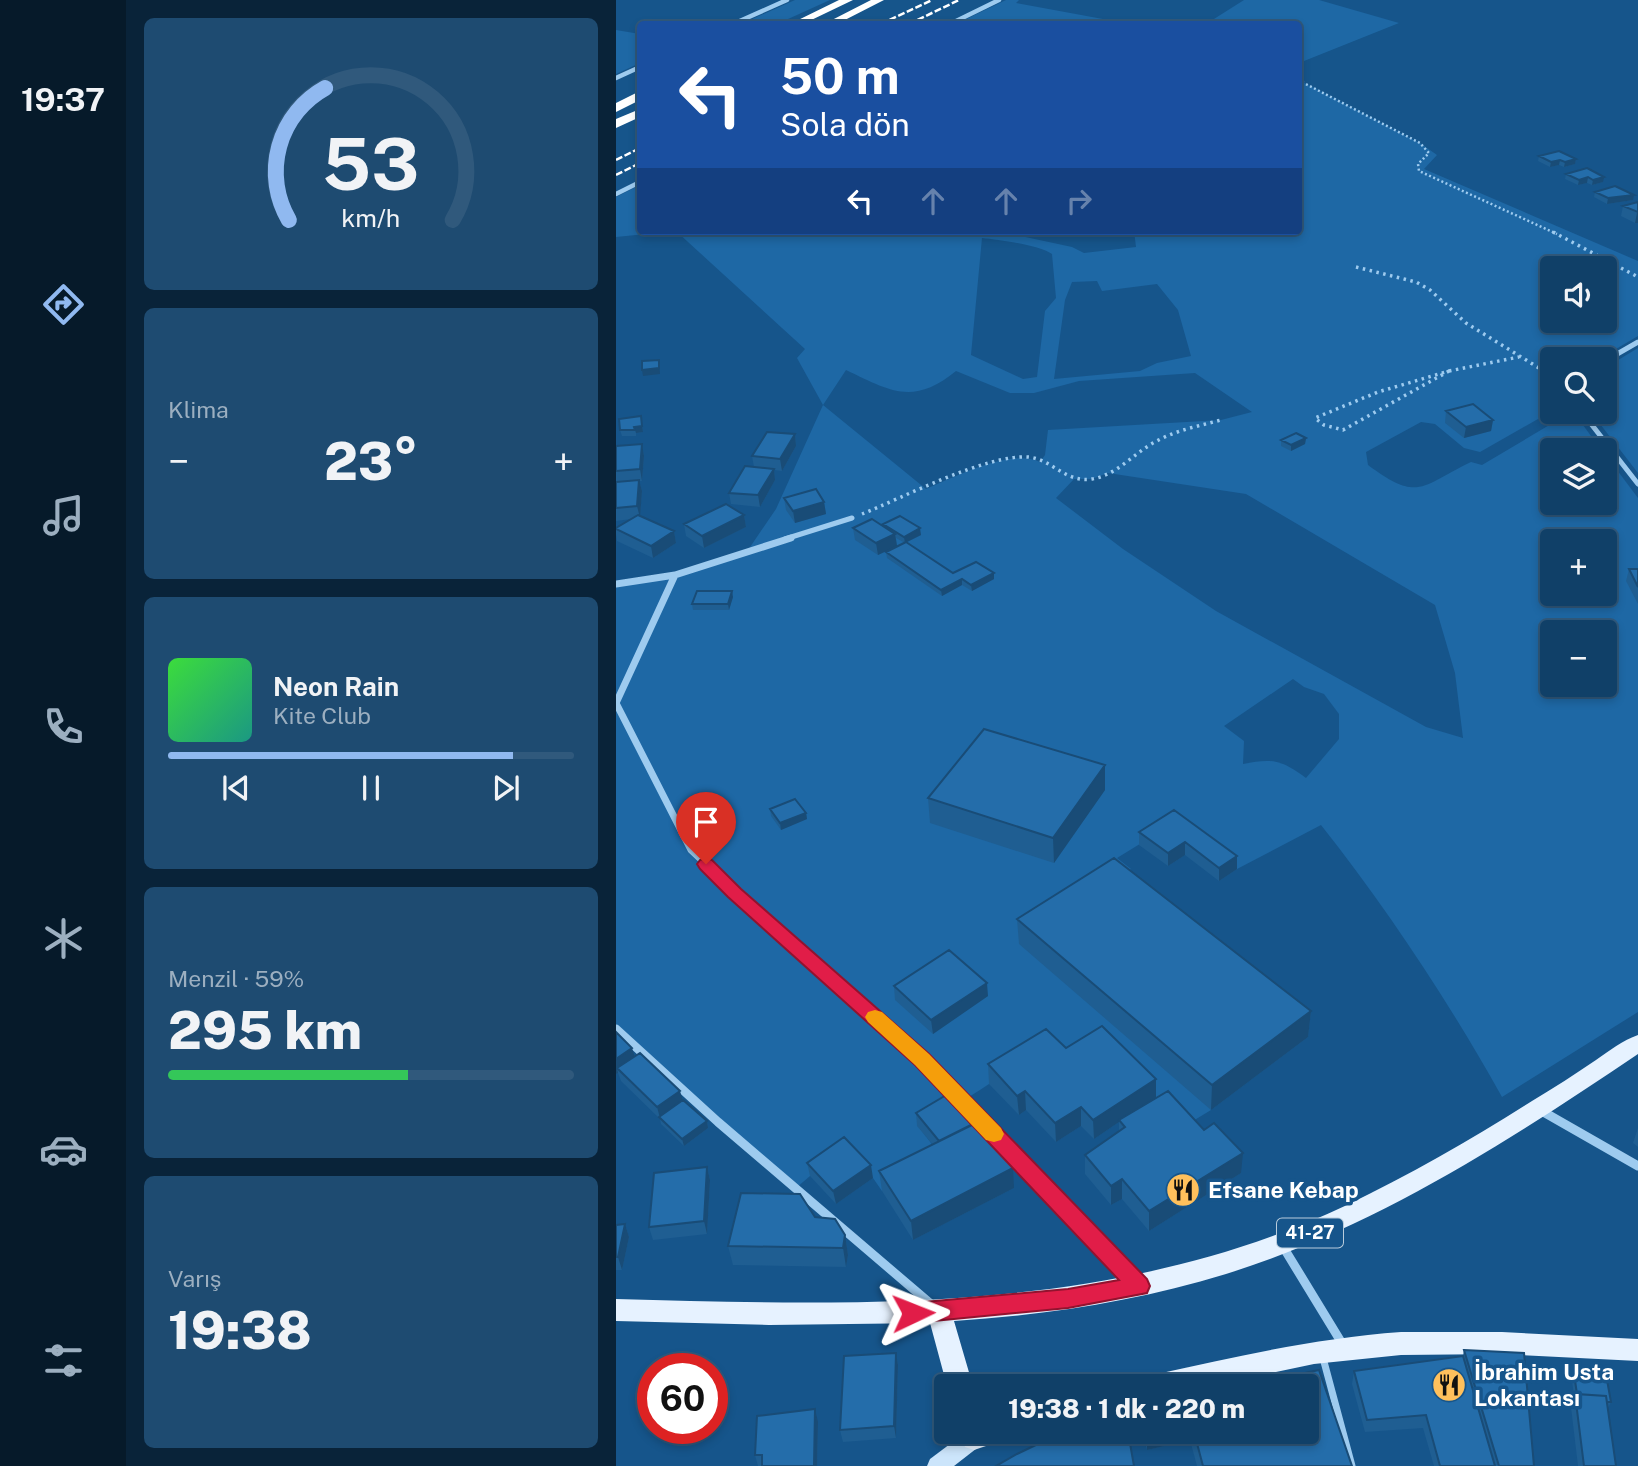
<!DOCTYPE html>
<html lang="tr">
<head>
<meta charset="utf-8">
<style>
  :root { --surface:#104068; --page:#1e4b71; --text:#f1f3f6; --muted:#9cafc0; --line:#30597c; --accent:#90b9f0 }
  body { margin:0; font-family:"Public Sans",sans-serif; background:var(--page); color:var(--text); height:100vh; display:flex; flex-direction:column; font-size:26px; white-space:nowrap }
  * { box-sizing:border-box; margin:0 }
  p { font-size:23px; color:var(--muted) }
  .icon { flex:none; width:38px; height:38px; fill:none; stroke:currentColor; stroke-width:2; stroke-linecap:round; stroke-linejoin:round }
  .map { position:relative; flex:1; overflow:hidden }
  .panel { display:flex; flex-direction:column; gap:18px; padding:18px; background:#092339; width:490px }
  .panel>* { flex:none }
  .guide { position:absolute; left:21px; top:21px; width:665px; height:214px; border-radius:7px; box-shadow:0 4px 10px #0003,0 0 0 2px var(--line); background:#1a4fa0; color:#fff; overflow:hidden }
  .tools { position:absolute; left:924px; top:256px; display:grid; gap:14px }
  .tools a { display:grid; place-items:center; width:77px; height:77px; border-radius:7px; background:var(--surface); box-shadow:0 4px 10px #0003,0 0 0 2px var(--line); font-size:35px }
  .speed { position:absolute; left:21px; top:1353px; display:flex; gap:14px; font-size:35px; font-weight:700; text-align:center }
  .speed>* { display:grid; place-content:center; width:91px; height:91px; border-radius:50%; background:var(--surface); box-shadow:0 4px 10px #0003,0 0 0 2px var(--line); line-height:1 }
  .speed .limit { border:10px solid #d22; background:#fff; color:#111 }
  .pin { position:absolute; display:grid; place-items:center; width:60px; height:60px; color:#fff; margin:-72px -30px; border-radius:50% 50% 50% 0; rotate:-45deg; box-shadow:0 0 7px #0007 }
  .pin .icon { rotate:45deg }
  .me { position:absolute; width:77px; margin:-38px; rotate:88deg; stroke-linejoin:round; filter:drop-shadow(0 0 5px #0008) }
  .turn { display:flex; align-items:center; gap:24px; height:147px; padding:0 28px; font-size:32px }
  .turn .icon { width:91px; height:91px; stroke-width:2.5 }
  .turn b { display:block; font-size:49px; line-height:60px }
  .lanes { display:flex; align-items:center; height:66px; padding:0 28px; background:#0003; justify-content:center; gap:35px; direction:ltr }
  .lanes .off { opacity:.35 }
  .big { font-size:52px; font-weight:800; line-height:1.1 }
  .panel .card { flex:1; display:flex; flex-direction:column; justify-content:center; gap:10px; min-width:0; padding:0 24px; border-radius:10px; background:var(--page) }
  .panel .dial { align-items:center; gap:0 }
  .dial svg { height:182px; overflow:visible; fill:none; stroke:var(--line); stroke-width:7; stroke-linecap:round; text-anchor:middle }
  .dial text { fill:var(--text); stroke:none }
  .song { display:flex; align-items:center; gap:21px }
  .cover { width:84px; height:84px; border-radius:10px; background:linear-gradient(135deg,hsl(120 70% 55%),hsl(170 70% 35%)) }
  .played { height:7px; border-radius:4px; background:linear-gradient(90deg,var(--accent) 85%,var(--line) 85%) }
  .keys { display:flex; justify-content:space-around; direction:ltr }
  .heat { display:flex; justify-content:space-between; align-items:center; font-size:38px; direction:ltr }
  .charge { height:10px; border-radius:5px; background:linear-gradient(90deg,#34c759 59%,var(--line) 0) }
  .trip { position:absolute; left:318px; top:1374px; width:385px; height:70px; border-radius:7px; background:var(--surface); box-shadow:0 4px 10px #0003,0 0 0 2px var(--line); font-weight:800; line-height:70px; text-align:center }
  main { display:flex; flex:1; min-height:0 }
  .menu { display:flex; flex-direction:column; width:126px; justify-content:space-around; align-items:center; background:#061a2a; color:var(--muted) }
  .menu .icon { width:49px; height:49px }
  .menu .on { color:var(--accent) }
  .menu b { font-size:32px; color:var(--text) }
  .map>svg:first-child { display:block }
  .green { fill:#1e68a5; fill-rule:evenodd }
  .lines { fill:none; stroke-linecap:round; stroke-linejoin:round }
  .path-far1 { stroke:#9ecbef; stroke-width:2.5; stroke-dasharray:2 2.5; stroke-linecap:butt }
  .path { stroke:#9ecbef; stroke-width:3.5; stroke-dasharray:2.5 4.5; stroke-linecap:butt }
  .lane { stroke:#9ecbef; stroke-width:7 }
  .street-far3 { stroke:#9ecbef; stroke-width:4.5 }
  .street-far2 { stroke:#9ecbef; stroke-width:5 }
  .street-far1 { stroke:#9ecbef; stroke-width:7 }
  .street { stroke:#9ecbef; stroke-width:9 }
  .secondary { fill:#cce5fb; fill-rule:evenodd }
  .primary { fill:#e6f2ff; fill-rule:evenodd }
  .highway { fill:#fff; fill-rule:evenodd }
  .rail { stroke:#fff; stroke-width:2.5; stroke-dasharray:7 2.5; stroke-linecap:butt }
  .wall { fill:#1f5e92 }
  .shaded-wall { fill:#194c77 }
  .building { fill:#246daa; stroke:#194c77; stroke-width:2 }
  .route { fill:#e11d48; stroke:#92132f; stroke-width:2 }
  .slow { fill:#f59e0b }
  .labels { text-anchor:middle; stroke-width:7; stroke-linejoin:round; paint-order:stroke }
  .shield { fill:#16558b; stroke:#b9ccdc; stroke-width:2 }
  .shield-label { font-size:18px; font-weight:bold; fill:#fff }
  .near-poi-label { font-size:23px; font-weight:bold; fill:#fff; stroke:#16558b; text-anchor:start }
</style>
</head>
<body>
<main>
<nav class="menu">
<b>19:37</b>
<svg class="icon on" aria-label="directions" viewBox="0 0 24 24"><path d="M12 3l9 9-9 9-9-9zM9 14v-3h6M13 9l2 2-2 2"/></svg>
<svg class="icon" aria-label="music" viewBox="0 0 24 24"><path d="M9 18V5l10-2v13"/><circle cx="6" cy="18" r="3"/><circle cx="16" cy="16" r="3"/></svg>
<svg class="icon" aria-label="phone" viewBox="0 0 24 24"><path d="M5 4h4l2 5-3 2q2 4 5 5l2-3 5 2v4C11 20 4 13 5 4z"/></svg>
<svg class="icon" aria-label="climate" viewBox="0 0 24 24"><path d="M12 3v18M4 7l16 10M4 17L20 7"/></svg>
<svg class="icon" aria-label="car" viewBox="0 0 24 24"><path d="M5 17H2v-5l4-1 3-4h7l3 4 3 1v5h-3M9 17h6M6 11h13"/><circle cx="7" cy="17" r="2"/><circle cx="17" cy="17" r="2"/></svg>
<svg class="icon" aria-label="filters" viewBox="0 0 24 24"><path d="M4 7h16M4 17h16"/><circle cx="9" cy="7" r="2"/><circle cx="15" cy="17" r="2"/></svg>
</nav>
<section class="panel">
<div class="card dial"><svg viewBox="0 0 100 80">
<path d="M14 69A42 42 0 1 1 86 69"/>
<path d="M14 69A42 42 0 0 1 30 11" stroke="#90b9f0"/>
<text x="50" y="56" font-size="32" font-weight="700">53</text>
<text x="50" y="72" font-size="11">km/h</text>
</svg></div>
<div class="card"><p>Klima</p>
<div class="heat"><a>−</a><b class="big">23°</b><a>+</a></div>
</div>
<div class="card">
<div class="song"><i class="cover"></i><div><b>Neon Rain</b><p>Kite Club</p></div></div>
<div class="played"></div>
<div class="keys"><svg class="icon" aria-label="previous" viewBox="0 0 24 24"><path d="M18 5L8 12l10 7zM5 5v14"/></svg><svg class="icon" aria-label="pause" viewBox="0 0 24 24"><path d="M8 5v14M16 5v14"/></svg><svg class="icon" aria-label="next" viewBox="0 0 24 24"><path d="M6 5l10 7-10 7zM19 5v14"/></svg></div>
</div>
<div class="card"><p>Menzil · 59%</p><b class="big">295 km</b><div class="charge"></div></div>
<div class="card"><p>Varış</p><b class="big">19:38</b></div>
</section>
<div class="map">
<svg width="1022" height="1466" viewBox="0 0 1022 1466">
  <rect width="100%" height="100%" fill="#16558b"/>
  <path class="green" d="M179 0H214L161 24H125Z
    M390 0H403L400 3 514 24H340Z
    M628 0H703L783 23 683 63 682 24H590Z
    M0 30 24 34V63L0 74Z
    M683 80 804 143 821 155 808 169 1022 261V336L983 359H936V411L864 452 848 448 819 424 805 422 750 452 752 465C803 503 805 486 855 462L866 465 957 411 985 450H936V502H989V454L1022 498V1012L886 1097C833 1002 772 910 705 825L621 869 558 823 501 858 515 869 498 883 595 1110 567 1127 373 1084C350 1100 326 1111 302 1126L328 1160 266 1191 257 1178 194 1176 180 1188 0 1029V584L59 575 130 553 160 509 207 405 181 358 189 349 60 231 0 237V197L24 185V231H382L456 247 468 253 520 247 518 231H682ZM366 238C384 240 423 245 436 254L440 298 429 311 421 377 407 379 355 355ZM936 268H989V320H936ZM481 281 486 291 541 284 562 310 575 356 541 363 524 371 438 379 449 300 456 282ZM230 370C274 391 297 406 340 371L394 393H418L463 381 579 373 636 412 605 420 432 430 429 455 424 462C395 448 339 477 310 489L207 405ZM492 473 630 494 819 605 839 673 847 738 810 727 600 611 507 549 440 498 458 479H476ZM936 541H989V593H936ZM936 632H989V684H936ZM677 679 688 687 708 694 723 714V739L690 778C666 760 656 758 627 764L628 741 608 726Z
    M1022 348V473L974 411H989V368Z"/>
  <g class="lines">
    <path class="path-far1" d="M682 80 804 143 813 153 802 164 803 171 941 234"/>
    <path class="path" d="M937 232 1022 277
      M740 267 800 282 814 290 850 323 936 376
      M833 371 727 430 708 425 699 418 762 392Z
      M833 371 903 357
      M246 514C286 498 371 454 412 457 436 459 449 483 476 479 501 475 518 453 539 442 560 430 583 426 605 420"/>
    <path class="lane" d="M707 1358 736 1466"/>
    <path class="street-far3" d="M117 24 171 0
      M334 24 383 0
      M0 78 24 67
      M0 194 24 182"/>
    <path class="street-far2" d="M989 361 1022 342
      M965 411 1022 484
      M169 539 236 518"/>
    <path class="street-far1" d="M59 575 175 538
      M0 584 59 575 0 703 75 850 172 941"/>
    <path class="street" d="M170 939 306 1059 518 1280
      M0 1029 102 1122 316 1305
      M924 1110 1022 1166
      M666 1245 727 1345"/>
    <path class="secondary" d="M350 1432H365L368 1438 365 1445 338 1466H311L314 1459Z"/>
    <path class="primary" d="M1022 1035V1054C893 1141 760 1227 610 1274 522 1301 431 1315 338 1321L357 1386H331L314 1323 153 1325 0 1321V1299C248 1306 502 1314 731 1205 795 1174 857 1139 916 1101 938 1088 959 1074 980 1060 993 1051 1007 1040 1022 1035Z
      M785 1332H886L1022 1339V1361L886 1354 785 1355 698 1364 592 1386H528L532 1378 541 1374C622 1356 702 1338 785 1332Z
      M344 1432H389L385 1441 358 1450 349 1447Z"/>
    <path class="highway" d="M223 0H237L187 24H174Z
      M255 0H268L223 23 214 21Z
      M20 93H24V100L0 112V103Z
      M24 109V117L0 128V119Z"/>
    <path class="rail" d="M265 24 316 0
      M293 24 343 0
      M0 160 24 148
      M0 175 24 163"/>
  </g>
  <path class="wall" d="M923 156 960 159 959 164 948 167 943 165 934 167 922 161Z
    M971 168 987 182 976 185 971 183 962 185 949 179 950 174Z
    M979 192 1017 200 991 204 978 197Z
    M1022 202V223H1019L1005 216 1007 206Z
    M830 411 877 420 875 431 848 438 829 423Z
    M25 416 27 432 20 433V436H6L4 430Z
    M179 434 180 446 166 471 158 470 159 480 144 507 115 504 113 493 138 467 136 456Z
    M690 438 689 444 675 451 665 446V440Z
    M26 444 28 456 26 481H23L26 491 24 516 58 531 60 543 37 558 1 541 0 534V528L15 519 0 521V446Z
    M168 498 208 502 210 514 179 523 170 510Z
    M128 515 130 527 88 548 70 536 68 524Z
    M267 524 305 535 289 543 280 538 281 546 262 555 239 540 237 528 267 526Z
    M270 552 337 573H378V579L356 591 346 585 326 596 271 558Z
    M1013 569H1022V604L1010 581Z
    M117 597 113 610H77L76 604Z
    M489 790 438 863 314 823 312 798Z
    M154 809 190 813 191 819 165 830 155 816Z
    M558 810 621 856V869L603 881 569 855 552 866 523 845V832Z
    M401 919 695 1011 692 1037 595 1110 403 944Z
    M278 986 372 996 317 1034 279 1000Z
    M0 1032 19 1056 91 1121 92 1128 68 1146 45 1124 44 1119 5 1081 2 1073 0 1074Z
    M450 1048 540 1099 625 1173 533 1231 506 1199 495 1205 469 1174V1155L503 1131V1122L478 1139 465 1126 440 1142 410 1110 403 1115 373 1084 372 1064Z
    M300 1113 398 1188 297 1240 266 1191 263 1171 317 1145 301 1126Z
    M1022 1128V1147L1017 1143Z
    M191 1163 257 1178 220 1204 194 1176Z
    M91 1167 94 1180 91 1234 37 1240 33 1227Z
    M199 1217 229 1235 232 1255 230 1267 117 1265 112 1246Z
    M9 1224 13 1237 6 1270H0V1225Z
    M848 1350 918 1466H818L807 1428 749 1432 736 1384 738 1371 847 1356Z
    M280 1353 282 1365 280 1438 227 1442 224 1430Z
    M96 1364 100 1377 96 1407V1368H37V1428H57L32 1430 27 1417 35 1368Z
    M957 1367 995 1402 992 1408 1000 1466H962L955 1407 958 1395 955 1374Z
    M637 1384 736 1466H581L574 1440 531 1450 526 1432H691Z
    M202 1422 201 1466H142L139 1455Z"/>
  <path class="shaded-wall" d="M960 159 959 164 948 167 949 162Z
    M944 160 943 165 934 167 935 162Z
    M972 177 971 183 962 185 963 180Z
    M988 177 987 182 976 185 977 180Z
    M1018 195 1017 200 991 204 992 198Z
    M1022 212V223H1019L1021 213Z
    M43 360 44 374 27 376 26 370Z
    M25 416 27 432 20 433 18 427Z
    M877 420 875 431 848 438 850 427Z
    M179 434 180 446 166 471 164 459Z
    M690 438 689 444 675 451V445Z
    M26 444 28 456 26 481 24 469Z
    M158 469 159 480 144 507 142 495Z
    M23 480 26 491 24 518 21 506Z
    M208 502 210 514 179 523 177 511Z
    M128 515 130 527 88 548 86 536Z
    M304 528 305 535 289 543 288 537Z
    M58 531 60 543 37 558 35 546Z
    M279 534 281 546 262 555 260 543Z
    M378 573V579L356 591 355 585Z
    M346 579V585L326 596 325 590Z
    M116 591 117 597 113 610 112 604Z
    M489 765V790L438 863 437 838Z
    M190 813 191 819 165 830 164 823Z
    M569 842V855L552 866V853Z
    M621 856V869L603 881V868Z
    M371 983 372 996 317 1034 315 1020Z
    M695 1011 692 1037 595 1110 596 1085Z
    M16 1048 20 1061 1 1068 2 1073 0 1074V1059Z
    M540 1079V1099L503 1120V1122L478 1139 477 1120Z
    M64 1091 68 1104 44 1118 41 1107Z
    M409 1091 410 1110 403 1115 401 1096Z
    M465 1107V1126L440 1142 439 1123Z
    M91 1121 92 1128 68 1146 66 1139Z
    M627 1153 625 1173 533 1231V1211Z
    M255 1165 257 1178 220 1204 217 1191Z
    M91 1167 94 1180 91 1234 88 1221Z
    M397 1168 398 1188 297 1240 295 1221Z
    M506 1179V1199L495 1205V1186Z
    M9 1224 13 1237 6 1270 2 1257Z
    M229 1235 232 1255 230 1267 227 1248Z
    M280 1353 282 1365 280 1438 278 1426Z
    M96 1364 100 1377 96 1407Z
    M199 1409 202 1422 201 1466H198Z
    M559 1432H575L574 1440 531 1450V1438Z"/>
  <path class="building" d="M943 151 960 159 949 162 944 160 935 162 923 156Z
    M971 168 988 177 977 180 972 177 963 180 950 174Z
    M999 186 1018 195 992 198 979 192Z
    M1022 202V212L1007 206Z
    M43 360V368L26 370V361Z
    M857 404 877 420 850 427 830 411Z
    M25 416 26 426 18 427 19 430H4L3 419Z
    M151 432 179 434 164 459 136 456Z
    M680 433 690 438 675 445 665 440Z
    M26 444 24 469 0 471V446Z
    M129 466 158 469 142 495 113 493Z
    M23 480 21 506 0 508V482Z
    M200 489 208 502 177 511 168 498Z
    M110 504 128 515 86 536 68 524Z
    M22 515 58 531 35 546 0 529V528Z
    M284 516 304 528 288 537 267 524Z
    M256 519 279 534 260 543 237 528Z
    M290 542 337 573 360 562 378 573 355 585 346 579 325 590 270 552Z
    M1013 569H1022V587Z
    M81 591H116L112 604H76Z
    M368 729 489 765 437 838 312 798Z
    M179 799 190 813 164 823 154 809Z
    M558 810 621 856 603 868 569 842 552 853 523 832Z
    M498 858 695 1011 596 1085 401 919Z
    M333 950 371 983 315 1020 278 986Z
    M486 1026 540 1079 477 1120 465 1107 439 1123 409 1091 401 1096 372 1064 430 1029 450 1048Z
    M0 1032 16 1048 0 1059Z
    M24 1053 64 1091 41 1107 1 1068Z
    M552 1091 588 1130 598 1123 627 1153 533 1211 506 1179 495 1186 469 1155 509 1127 503 1120Z
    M332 1094 357 1124 323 1141 300 1113Z
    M67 1100 91 1121 66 1139 43 1117Z
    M364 1121 397 1168 295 1221 263 1171Z
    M228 1137 255 1165 217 1191 191 1163Z
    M91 1167 88 1221 33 1227 38 1173Z
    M125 1193 184 1194 199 1217 219 1219 229 1235 227 1248 112 1246Z
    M9 1224 2 1257H0V1225Z
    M848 1350 908 1353 918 1466H883Z
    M280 1353 278 1426 224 1430 228 1356Z
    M847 1356 879 1466H824L810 1415 751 1420 738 1371Z
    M96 1364V1368H37V1416L27 1417 35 1368Z
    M957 1367 989 1369 995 1402H991L990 1396 961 1394Z
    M703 1370 736 1466H587L578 1432H691V1386H587L635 1376 637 1384Z
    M959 1394 990 1396 1000 1466H968Z
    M199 1409 198 1466H146V1455H139L141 1416Z
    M447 1432H512L518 1466H380L401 1454Z
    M529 1432H559L531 1438Z"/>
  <path class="route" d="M90 858 96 860 125 889 313 1054 531 1279 534 1286 531 1293 452 1308 297 1323 289 1320 286 1313 289 1306 297 1303 452 1289 503 1280 299 1065 112 897 84 869 81 864 84 860Z"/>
  <path class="slow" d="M259 1010 266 1012 313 1054 385 1128 388 1134 385 1140 378 1142 370 1140 299 1065 252 1022 249 1017 252 1012Z"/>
  <defs>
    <g id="restaurant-disc" transform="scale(1.75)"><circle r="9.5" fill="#ffc05c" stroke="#16558b"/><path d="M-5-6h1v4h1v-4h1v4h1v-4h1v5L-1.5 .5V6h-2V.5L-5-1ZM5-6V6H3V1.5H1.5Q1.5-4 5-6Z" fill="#111"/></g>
  </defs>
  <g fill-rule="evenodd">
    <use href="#restaurant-disc" x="567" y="1190"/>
    <use href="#restaurant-disc" x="833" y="1385"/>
  </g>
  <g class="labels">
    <rect class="shield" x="661" y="1218.5" width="66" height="29" rx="5"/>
    <g class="shield-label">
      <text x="694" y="1239">41-27</text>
    </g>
    <g class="near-poi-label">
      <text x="592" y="1198">Efsane Kebap</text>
      <text x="858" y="1380">İbrahim Usta<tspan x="858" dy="26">Lokantası</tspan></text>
    </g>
  </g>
</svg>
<div class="tools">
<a><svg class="icon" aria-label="sound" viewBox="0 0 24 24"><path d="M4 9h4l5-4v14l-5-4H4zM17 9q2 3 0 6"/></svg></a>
<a><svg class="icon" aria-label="search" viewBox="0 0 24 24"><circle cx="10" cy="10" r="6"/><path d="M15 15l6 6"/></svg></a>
<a><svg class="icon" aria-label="layers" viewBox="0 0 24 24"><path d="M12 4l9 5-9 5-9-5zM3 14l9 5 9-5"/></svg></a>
<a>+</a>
<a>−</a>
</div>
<div class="speed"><div class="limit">60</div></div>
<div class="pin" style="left:90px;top:864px;background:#d93025"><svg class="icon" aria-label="arrive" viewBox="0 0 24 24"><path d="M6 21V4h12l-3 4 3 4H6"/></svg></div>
<svg class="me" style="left:297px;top:1313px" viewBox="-20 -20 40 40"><path d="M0-17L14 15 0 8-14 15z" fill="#e11d48" stroke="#fff" stroke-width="4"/></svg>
<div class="trip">19:38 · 1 dk · 220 m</div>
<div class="guide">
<div class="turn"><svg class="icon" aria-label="left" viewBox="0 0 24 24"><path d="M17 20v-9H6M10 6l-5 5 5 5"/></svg><div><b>50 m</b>Sola dön</div></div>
<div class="lanes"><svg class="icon" aria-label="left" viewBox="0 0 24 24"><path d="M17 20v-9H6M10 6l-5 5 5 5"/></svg><svg class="icon off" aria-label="ahead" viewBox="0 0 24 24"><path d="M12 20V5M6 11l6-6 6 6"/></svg><svg class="icon off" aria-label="ahead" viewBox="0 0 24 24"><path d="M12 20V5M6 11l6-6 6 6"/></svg><svg class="icon off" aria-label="right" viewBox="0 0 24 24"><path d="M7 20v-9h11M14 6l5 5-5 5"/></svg></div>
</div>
</div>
</main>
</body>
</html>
